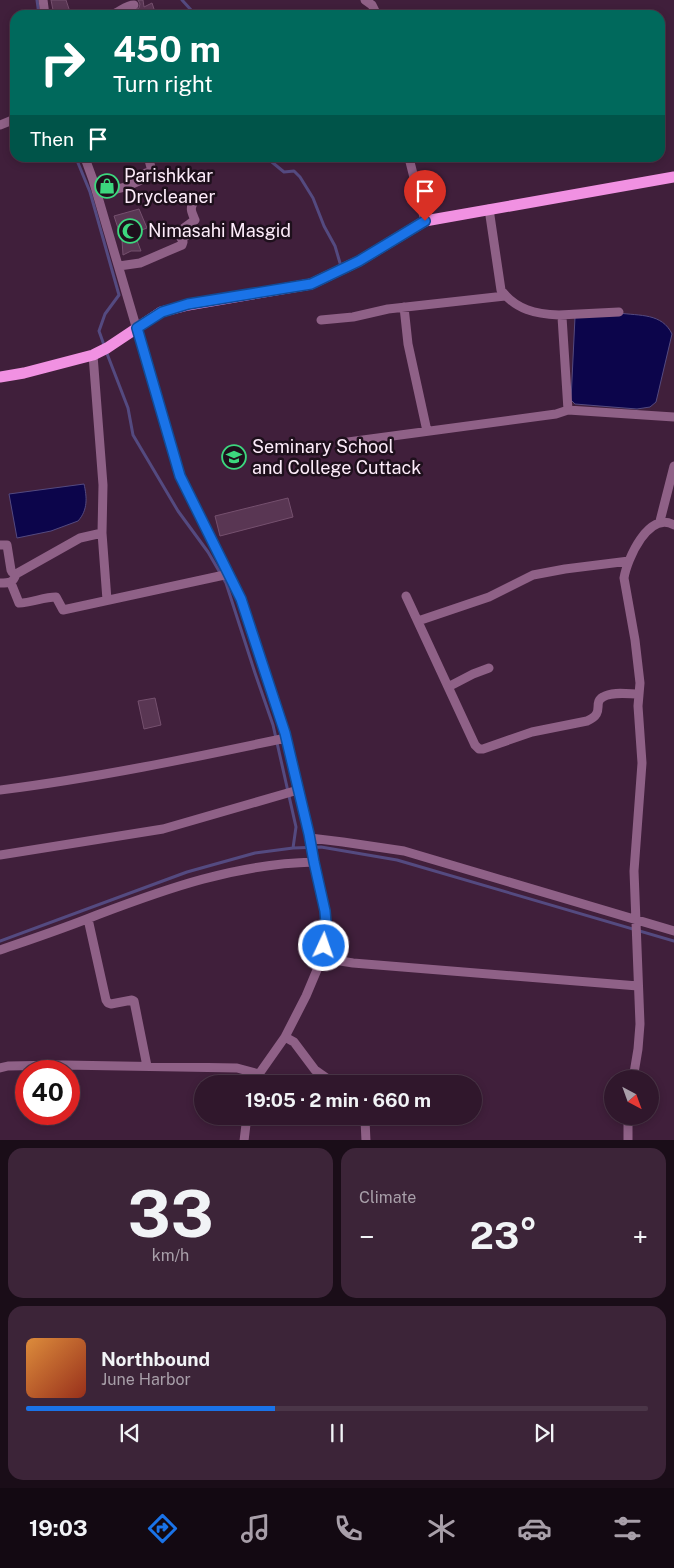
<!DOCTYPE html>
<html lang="en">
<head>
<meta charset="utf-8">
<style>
  :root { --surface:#30172c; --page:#3c2438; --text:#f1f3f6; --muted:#a89fa9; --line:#4b3648; --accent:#1a73e8 }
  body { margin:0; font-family:"Public Sans",sans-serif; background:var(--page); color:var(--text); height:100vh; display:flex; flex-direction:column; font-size:19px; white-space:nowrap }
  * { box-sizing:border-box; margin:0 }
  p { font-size:16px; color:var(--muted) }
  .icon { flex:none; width:28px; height:28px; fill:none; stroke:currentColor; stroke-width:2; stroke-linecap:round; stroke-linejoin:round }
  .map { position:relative; height:1140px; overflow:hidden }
  .details { display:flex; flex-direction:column; gap:8px; padding:8px; background:#1a0d18; flex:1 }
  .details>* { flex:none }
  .top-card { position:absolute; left:10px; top:10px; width:655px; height:152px; border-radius:15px; box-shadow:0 2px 8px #0003,0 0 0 1px var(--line); background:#00695c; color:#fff; overflow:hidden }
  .needle { width:32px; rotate:139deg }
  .buttons { position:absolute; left:604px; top:1070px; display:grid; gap:10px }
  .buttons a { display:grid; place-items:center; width:55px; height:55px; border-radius:50%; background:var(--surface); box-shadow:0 2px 8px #0003,0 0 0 1px var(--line); font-size:25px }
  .speed { position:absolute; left:15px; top:1060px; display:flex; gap:10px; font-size:25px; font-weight:700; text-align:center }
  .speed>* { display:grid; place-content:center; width:65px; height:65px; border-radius:50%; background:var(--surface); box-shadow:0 2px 8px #0003,0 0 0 1px var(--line); line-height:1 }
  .speed .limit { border:8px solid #d22; background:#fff; color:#111 }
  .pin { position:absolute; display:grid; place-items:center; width:42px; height:42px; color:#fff; margin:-51px -21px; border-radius:50% 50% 50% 0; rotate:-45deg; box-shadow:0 0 5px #0007 }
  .pin .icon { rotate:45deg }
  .me { position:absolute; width:55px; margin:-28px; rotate:3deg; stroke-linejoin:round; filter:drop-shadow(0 0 4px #0008) }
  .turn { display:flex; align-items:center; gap:18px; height:105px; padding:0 20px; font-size:22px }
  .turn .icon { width:65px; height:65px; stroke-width:2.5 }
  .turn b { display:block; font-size:35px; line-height:42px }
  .then { display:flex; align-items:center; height:48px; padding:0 20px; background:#0003; gap:10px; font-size:19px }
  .big { font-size:38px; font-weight:700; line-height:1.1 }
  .details .tile { flex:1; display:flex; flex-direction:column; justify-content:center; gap:8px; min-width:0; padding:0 18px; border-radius:15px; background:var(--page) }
  .details .dial { align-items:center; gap:0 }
  .dial b { font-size:65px; line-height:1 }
  .song { display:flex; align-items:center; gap:15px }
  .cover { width:60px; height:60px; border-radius:8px; background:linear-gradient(135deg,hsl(30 70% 55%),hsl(10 70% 35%)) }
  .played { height:5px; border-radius:2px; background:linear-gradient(90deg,var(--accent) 40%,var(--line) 40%) }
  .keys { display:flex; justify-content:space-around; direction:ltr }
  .heat { display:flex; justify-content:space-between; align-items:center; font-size:28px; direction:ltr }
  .details .tiles { flex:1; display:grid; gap:8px; grid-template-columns:1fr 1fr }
  .tile:last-child { grid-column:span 2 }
  .trip { position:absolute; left:194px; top:1075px; width:288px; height:50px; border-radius:25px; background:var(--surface); box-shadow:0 2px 8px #0003,0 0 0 1px var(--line); font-weight:700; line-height:50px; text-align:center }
  .menu { display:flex; height:80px; justify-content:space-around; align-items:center; background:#130912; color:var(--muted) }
  .menu .icon { width:35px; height:35px }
  .menu .on { color:var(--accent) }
  .menu b { font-size:22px; color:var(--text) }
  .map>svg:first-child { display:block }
  .water { fill:#0c054b; stroke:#544a80 }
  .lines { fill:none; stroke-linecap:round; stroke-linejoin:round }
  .stream { stroke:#544a80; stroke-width:3 }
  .building { fill:#593653; stroke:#75506e }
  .minor { stroke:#8f6187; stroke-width:9 }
  .major { stroke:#f191e2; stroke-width:11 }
  .route-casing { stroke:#114b97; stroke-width:12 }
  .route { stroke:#1a73e8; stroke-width:9 }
  .labels { text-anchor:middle; stroke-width:5; stroke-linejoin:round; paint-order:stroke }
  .poi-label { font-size:18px; fill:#fdecfa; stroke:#1e101c; text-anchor:start }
</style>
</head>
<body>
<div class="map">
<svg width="674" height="1141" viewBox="0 0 674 1141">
  <rect width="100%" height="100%" fill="#401f3b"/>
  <path class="water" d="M619 313C640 316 662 313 672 334L656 402 650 407 637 409 575 404 571 400 575 317Z
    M84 484C87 497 88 510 78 521L51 531 17 538 9 494Z"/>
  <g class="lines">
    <path class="stream" d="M37 0 39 15
      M182 0 192 11 190 15
      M76 158 90 192 119 295 105 314 99 331 104 345
      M267 158 284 172 294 171 300 177 313 198 324 226 335 246 340 263
      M106 351 128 408 133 435 178 511 208 552 226 583 255 673 273 725 296 827 293 848
      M0 941 187 872 255 853 293 848 321 847 397 860 674 941"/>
  </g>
  <path class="building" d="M51 0H66L71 15H54Z
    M138 0H143L144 7 152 3 156 15H125L139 8 140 4Z
    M139 209 147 228 134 233 141 251H131L123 255 122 240 114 216Z
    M288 498 293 517 220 536 215 516Z
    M155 698 161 725 144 729 138 701Z"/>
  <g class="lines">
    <path class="minor" d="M43 0 45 15
      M365 0 372 5 377 15
      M110 15C119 13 125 5 134 5
      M0 125 15 119
      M85 158 93 180 180 476 241 599 285 733 309 834 314 862 325 911 327 935 322 958 306 996 285 1037 259 1074 256 1084
      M409 158 425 221
      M98 194 125 187 148 177 146 173 152 171 149 160 154 158
      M489 209 501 290C516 310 536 314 559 315L562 317 568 410 674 417
      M119 266 140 263 182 245 183 242 181 238 186 236 184 228 195 220C192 213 189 208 194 202
      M404 307 408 344 427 431
      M559 315 619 312
      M321 320 353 317 388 309 505 296
      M93 355 103 485 102 533 107 600
      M348 442 556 414 568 410
      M660 521 674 466
      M0 545H7L11 570 12 572 16 574
      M0 583C10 583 13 583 16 574L80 538 102 533
      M11 583 19 603C32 603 43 597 56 597L63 610 229 574
      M406 596 475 745 479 749H483L532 732 587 721C606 713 592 703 603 697 612 691 629 694 639 694
      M418 621 489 597 533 575 565 569 629 561
      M448 687 473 674 489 668
      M0 790C96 778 191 758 286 738
      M310 838 343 842 404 851 674 931
      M0 855 163 829 298 790
      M88 919 106 1000 108 1003 111 1004 132 1000 134 1001 147 1066
      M0 950C32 939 65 928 97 915 168 888 236 864 314 862
      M322 958 353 963 638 986
      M285 1037 294 1042 315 1070 335 1084
      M0 1068 8 1066 63 1065 237 1068 259 1074
      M633 1079 638 1049 640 1024 634 871 642 763 638 706 640 683 635 640 624 578C627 559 649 510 674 525
      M363 1116 365 1120 366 1141
      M628 1116V1141
      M244 1141 247 1116"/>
    <path class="major" d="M0 377 24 373 93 355 107 348 161 312 188 305 311 284 359 261 425 221 674 177"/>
  </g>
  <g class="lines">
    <g class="route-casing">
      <path id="route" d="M324 946 327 935 325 911 314 862 309 834 285 733 241 599 180 476 137 328 162 312 188 304 311 284 359 261 425 221"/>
    </g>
    <use href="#route" class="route"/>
  </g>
  <defs>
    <g id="shop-ring" transform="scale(1.25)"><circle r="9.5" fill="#1e101c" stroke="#3cd77e" stroke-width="1.5"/><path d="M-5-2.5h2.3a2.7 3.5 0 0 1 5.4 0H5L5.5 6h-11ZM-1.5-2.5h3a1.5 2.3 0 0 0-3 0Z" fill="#3cd77e"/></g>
    <g id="mosque-ring" transform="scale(1.25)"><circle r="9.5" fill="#1e101c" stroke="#3cd77e" stroke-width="1.5"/><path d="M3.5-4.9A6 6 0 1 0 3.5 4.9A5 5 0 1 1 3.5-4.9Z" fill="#3cd77e"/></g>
    <g id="university-ring" transform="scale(1.25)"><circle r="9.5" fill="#1e101c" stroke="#3cd77e" stroke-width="1.5"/><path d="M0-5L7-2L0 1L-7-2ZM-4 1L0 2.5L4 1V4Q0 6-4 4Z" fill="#3cd77e"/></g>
  </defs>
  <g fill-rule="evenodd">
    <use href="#shop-ring" x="107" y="186"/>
    <use href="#mosque-ring" x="130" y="231"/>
    <use href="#university-ring" x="234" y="457"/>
  </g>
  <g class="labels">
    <g class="poi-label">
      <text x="124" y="182">Parishkkar<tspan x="124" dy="21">Drycleaner</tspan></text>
      <text x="148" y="237">Nimasahi Masgid</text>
      <text x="252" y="453">Seminary School<tspan x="252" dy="21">and College Cuttack</tspan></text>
    </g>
  </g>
</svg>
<div class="buttons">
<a><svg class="needle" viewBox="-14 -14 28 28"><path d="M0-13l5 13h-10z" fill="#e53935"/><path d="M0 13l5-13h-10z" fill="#a89fa9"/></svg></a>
</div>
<div class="speed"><div class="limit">40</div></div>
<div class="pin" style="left:425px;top:221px;background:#d93025"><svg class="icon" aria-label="arrive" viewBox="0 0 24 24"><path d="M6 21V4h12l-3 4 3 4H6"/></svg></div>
<svg class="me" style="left:324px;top:946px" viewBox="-20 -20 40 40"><circle r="17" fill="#1a73e8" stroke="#fff" stroke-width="3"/><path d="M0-11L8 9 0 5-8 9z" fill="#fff"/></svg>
<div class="trip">19:05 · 2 min · 660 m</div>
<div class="top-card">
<div class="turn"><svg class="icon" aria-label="right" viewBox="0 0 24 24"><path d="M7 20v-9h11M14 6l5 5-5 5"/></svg><div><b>450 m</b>Turn right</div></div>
<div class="then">Then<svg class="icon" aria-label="arrive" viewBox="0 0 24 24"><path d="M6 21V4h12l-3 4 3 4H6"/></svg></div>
</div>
</div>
<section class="details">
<div class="tiles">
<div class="tile dial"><b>33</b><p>km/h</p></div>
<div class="tile"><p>Climate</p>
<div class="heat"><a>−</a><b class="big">23°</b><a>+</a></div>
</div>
<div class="tile">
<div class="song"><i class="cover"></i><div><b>Northbound</b><p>June Harbor</p></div></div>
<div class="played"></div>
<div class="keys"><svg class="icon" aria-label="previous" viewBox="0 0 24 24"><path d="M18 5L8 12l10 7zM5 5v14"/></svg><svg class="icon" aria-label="pause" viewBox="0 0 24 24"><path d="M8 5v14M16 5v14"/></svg><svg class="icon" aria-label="next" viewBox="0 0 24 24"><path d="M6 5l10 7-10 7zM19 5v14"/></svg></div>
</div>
</div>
</section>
<nav class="menu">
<b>19:03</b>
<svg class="icon on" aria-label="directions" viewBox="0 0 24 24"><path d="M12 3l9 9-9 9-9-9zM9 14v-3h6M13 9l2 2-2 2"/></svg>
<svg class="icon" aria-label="music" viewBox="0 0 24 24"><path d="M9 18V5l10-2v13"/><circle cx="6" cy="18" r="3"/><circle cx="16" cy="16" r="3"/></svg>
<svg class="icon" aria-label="phone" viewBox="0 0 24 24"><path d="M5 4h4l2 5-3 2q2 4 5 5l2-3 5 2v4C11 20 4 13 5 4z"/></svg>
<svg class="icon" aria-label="climate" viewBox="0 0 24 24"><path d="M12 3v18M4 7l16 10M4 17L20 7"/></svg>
<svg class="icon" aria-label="car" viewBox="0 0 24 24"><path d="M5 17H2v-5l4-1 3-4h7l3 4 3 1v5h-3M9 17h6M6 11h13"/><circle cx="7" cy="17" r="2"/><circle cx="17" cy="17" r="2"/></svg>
<svg class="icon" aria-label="filters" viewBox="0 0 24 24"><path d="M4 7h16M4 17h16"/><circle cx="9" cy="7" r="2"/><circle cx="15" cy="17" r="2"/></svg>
</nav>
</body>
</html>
